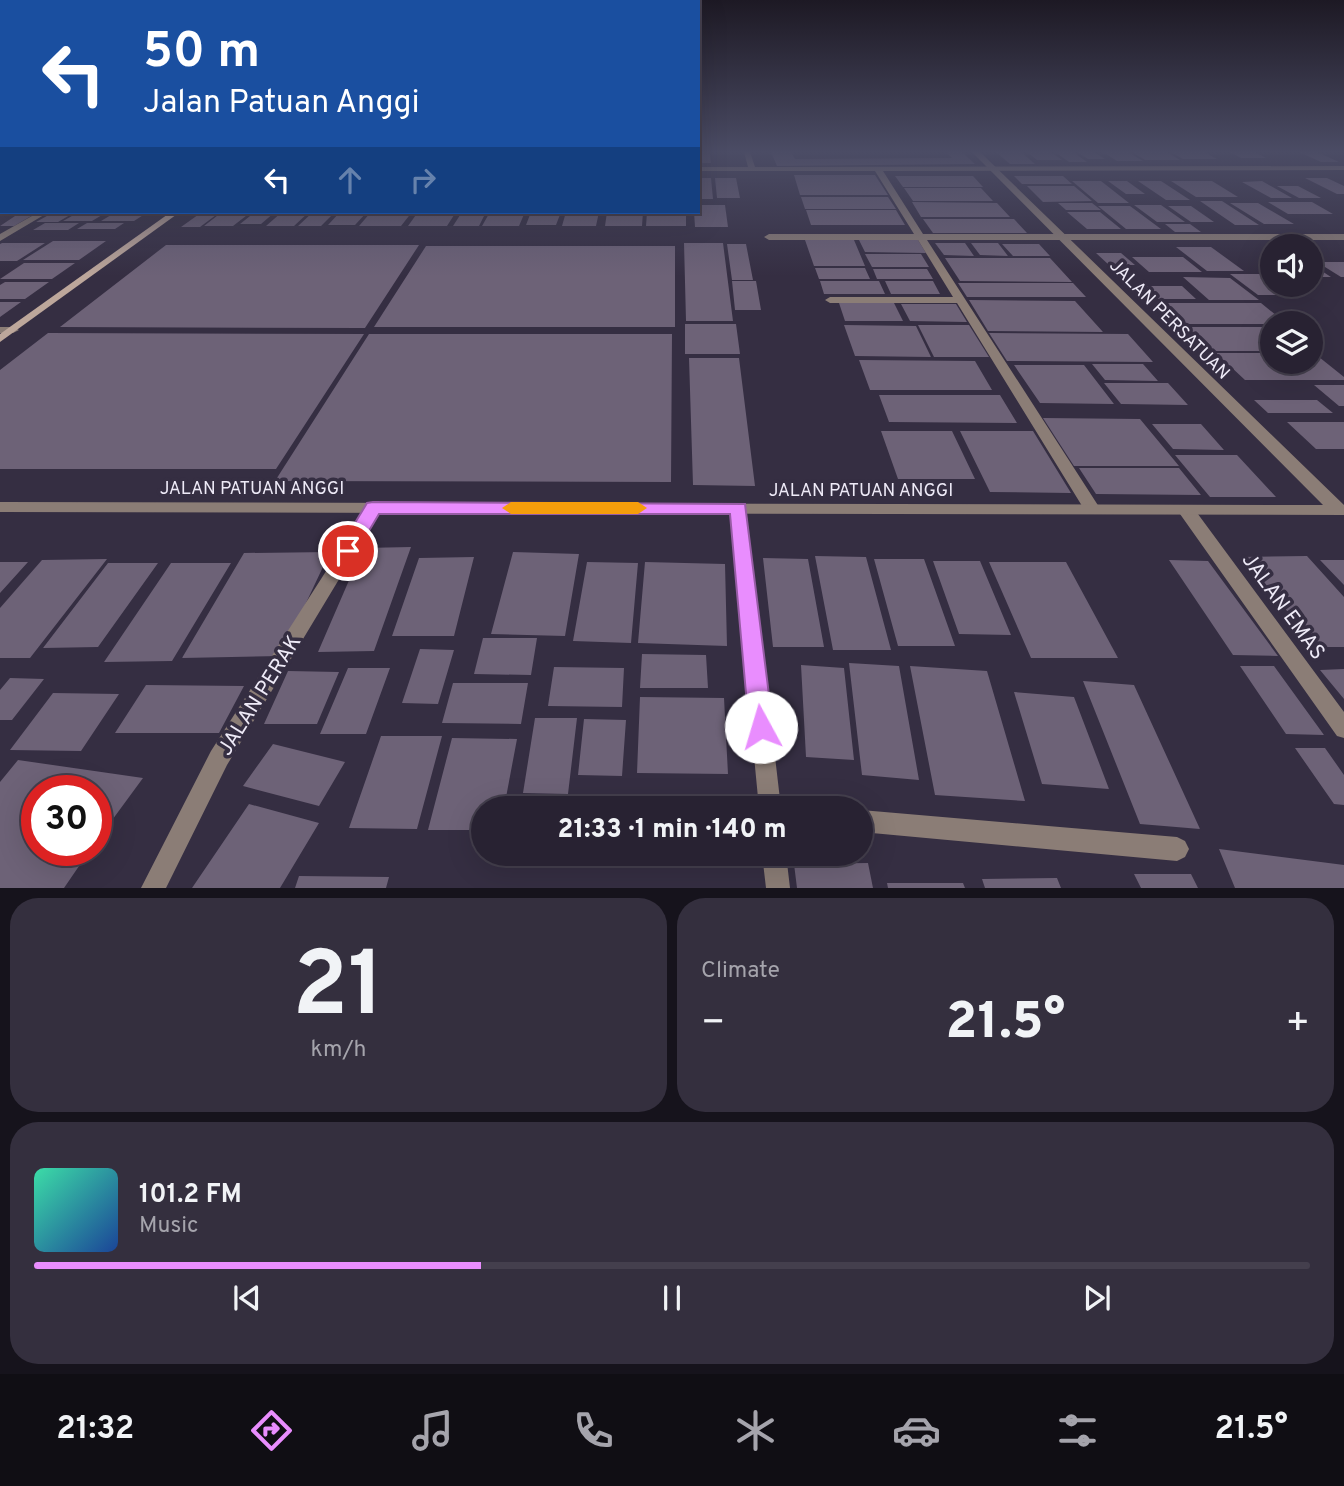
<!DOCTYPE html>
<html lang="en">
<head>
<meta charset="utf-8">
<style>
  :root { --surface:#282232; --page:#342f3e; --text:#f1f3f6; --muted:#a5a4ac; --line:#443f4d; --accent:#e98dfe }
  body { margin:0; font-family:Overpass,sans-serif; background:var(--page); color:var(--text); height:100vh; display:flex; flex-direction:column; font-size:26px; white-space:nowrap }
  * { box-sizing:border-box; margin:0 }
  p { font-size:23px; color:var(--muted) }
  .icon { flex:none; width:38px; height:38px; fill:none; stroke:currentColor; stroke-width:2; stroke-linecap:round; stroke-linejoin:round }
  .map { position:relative; height:888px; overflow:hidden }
  .sheet { display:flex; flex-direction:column; gap:10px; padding:10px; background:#16131c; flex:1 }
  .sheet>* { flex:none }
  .banner { position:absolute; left:0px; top:0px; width:700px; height:214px; box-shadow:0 7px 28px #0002,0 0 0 2px var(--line); background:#1a4fa0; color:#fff; overflow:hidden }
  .fabs { position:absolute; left:1260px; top:234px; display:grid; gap:14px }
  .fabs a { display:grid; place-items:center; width:63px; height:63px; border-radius:50%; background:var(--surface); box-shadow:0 7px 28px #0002,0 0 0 2px var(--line); font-size:35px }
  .speed { position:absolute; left:21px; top:775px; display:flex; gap:14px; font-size:35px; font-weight:700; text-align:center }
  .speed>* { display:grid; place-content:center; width:91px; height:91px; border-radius:50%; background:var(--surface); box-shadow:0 7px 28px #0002,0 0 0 2px var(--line); line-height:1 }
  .speed .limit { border:10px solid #d22; background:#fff; color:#111 }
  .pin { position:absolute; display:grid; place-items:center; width:60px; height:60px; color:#fff; margin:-30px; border:4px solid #fff; border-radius:50%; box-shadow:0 2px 7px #0007 }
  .me { position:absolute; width:77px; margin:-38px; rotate:354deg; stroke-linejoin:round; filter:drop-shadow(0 0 5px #0008) }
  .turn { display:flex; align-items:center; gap:24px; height:147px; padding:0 28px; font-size:32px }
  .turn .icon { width:91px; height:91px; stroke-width:2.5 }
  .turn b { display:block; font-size:49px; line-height:60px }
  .lanes { display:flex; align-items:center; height:66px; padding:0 28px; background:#0003; justify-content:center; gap:35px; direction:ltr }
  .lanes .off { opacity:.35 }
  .big { font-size:52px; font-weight:800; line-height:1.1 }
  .sheet .widget { flex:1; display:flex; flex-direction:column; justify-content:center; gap:10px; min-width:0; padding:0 24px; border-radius:28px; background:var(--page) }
  .sheet .dial { align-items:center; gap:0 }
  .dial b { font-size:91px; line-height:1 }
  .song { display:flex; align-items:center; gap:21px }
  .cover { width:84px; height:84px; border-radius:10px; background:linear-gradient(135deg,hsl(160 70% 55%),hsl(220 70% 35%)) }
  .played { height:7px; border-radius:4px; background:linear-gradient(90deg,var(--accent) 35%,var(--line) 35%) }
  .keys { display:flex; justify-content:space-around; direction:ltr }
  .heat { display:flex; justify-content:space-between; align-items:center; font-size:38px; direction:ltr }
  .sheet .tiles { flex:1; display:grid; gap:10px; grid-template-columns:1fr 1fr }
  .widget:last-child { grid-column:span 2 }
  .trip { position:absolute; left:471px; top:796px; width:402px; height:70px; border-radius:35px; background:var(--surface); box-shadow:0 7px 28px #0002,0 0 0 2px var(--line); font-weight:800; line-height:70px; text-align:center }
  .tabs { display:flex; height:112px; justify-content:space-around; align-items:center; background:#100e14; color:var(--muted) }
  .tabs .icon { width:49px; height:49px }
  .tabs .current { color:var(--accent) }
  .tabs b { font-size:32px; color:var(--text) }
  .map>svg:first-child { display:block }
  .building { fill:#6d6277 }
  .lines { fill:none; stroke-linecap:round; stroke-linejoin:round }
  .minor { fill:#8b7d76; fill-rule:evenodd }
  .tertiary { fill:#8b7d76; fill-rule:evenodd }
  .secondary { fill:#bda79b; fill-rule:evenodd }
  .route { fill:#e98dfe; stroke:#975ca5; stroke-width:2 }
  .slow { fill:#f59e0b }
  .labels { text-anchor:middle; stroke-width:7; stroke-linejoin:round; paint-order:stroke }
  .street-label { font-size:18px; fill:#eeeaf7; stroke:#352e42 }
  .near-street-label { font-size:21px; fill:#eeeaf7; stroke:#352e42 }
</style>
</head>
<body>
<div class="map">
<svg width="1344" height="888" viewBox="0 0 1344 888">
  <rect width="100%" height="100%" fill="#352e42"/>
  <path class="building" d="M698 152H710L711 163H698Z
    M771 152H791L795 159 952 158 946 152H962L975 164 777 166Z
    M996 152H1021L1035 164H1010Z
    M1027 152H1051L1062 160H1037Z
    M1055 152H1073L1087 162H1069Z
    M1077 152H1094L1105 159H1088Z
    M1103 152H1128L1143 161H1117Z
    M1132 152H1167L1180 160H1145Z
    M1171 152H1204L1217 159H1183Z
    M1230 152H1255L1266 158H1241Z
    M1299 152H1317L1339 162H1321Z
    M794 175H875L888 195H800Z
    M895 176H973L983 187H903Z
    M1014 176H1063L1072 184H1022Z
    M698 178H711L713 199H698Z
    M715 178H736L740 198H717Z
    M1305 178H1327L1344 186V194H1337Z
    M1072 181H1101L1129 203H1098Z
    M1108 181H1127L1145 194H1126Z
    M1138 181H1161L1190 200H1166Z
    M1171 181H1212L1238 197H1196Z
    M1262 181 1292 198H1271L1242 182Z
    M1027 186H1074L1092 201 1043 202Z
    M1277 186H1298L1321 198H1299Z
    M904 188H981L993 201H913Z
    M801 197H888L896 209H805Z
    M1200 201H1222L1259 225H1235Z
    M912 202 997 203 1010 217H921Z
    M1268 202H1312L1333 214H1288Z
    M1058 203H1092L1101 210H1066Z
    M1230 203H1258L1294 224H1264Z
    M698 205H725L728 227H695L694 212H698Z
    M1134 205H1161L1185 222H1157Z
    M1098 206H1130L1161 229H1126Z
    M1168 206H1191L1214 222H1191Z
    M806 210H896L905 225H811Z
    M21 212H38L14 226H0Z
    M54 212H75L58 222H36Z
    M79 212H107L92 221H63Z
    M116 212H148L134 221H101Z
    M202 212H220L200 227H181Z
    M222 212H251L233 226H204Z
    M255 212H275L261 224H240Z
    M282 212H309L294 226H266Z
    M313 212H335L321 226H298Z
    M340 212H367L355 225H328Z
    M371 212H412L401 226H359Z
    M418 212H456L447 226H408Z
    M462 212H486L479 226H453Z
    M490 212H525L519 226H482Z
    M531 212H561L556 225H526Z
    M566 212H599L596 226H562Z
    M607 212H643L642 226H605Z
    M647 212H686V226H646Z
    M1067 212H1100L1121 229H1087Z
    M923 219H1014L1027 233H933Z
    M45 223H79L68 230H33Z
    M87 223H124L115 229H77Z
    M1165 224H1190L1201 232H1175Z
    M805 240H854L865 266H814Z
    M859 240H918L926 253 865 252Z
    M53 241H106L79 260H23Z
    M2 243H45L17 261H0V244Z
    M684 243H723L733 321H686Z
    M935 243H965L974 256 944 255Z
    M971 243H998L1008 256 980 255Z
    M727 244H746L753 280H732Z
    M1002 244H1039L1050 256H1013Z
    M166 245H419L365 328 60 327Z
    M426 246H675V327H374Z
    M1176 247H1211L1244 271H1207Z
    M1096 253H1121L1135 265H1109Z
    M865 254H921L929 267H872Z
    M1132 257H1183L1202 272H1149Z
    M945 258H1050L1072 282 960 281Z
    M1317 262H1344V277H1341Z
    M24 263H75L52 279H0Z
    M1311 264 1331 277H1311Z
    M815 268H865L870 279H819Z
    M873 269H927L933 279H877Z
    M1230 274H1262L1272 281V285H1278L1291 295H1258Z
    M1183 277 1230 278 1259 300H1209Z
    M732 281H756L761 310H735Z
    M820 281H879L885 294H824Z
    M885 281H933L940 294H891Z
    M5 282H49L25 299H0V285Z
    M958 283H1073L1086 297H967Z
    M1136 286H1182L1196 299H1149Z
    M969 300 1075 301 1103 332 988 331Z
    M0 302H21L0 317Z
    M839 303H894L903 321H845Z
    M1160 303H1261L1287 324H1183Z
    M901 304H956L967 322 910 321Z
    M685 324H736L740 354H685Z
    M844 325 916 326 931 357 855 356Z
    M918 325H969L989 357H934Z
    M1187 327H1272V351H1212Z
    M48 333 364 334 276 469H0V370Z
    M989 333 1128 334 1153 362 1007 361Z
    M369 334H672L671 482 275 481Z
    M1216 353H1272V362H1311V353H1314L1344 377V380H1245Z
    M689 358H739L755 486 693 485Z
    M859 360 975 361 992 390H870Z
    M1092 364H1143L1158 381 1105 380Z
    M1014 365H1084L1114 404 1040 403Z
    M1104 383H1168L1188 405 1121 404Z
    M1314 385H1344V406H1339Z
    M879 395H1000L1017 423 889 422Z
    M1254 400H1317L1333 413H1268Z
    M1043 418 1140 419 1179 466H1074Z
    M1287 422H1344V449H1316Z
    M1152 424H1201L1224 450 1173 449Z
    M881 431H952L975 479H898Z
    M960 431H1033L1071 493 990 492Z
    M1175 455H1237L1276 497H1210Z
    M1079 468H1179L1201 495 1096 494Z
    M411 547 374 651 318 652 363 548Z
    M330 552 281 656 182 658 244 553Z
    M513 552 579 554 565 636 491 634Z
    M815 556 866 557 891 650H833Z
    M1307 556 1344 597V647H1317L1242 557Z
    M474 557 454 636H392L419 558Z
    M763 558 808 559 824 647H773Z
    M107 559 30 658H0V608L42 560Z
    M874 559H924L955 646H898Z
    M1169 560 1208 561 1278 656 1233 655Z
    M1320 560H1344V585Z
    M933 561H980L1011 635 959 634Z
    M0 562H28L0 593Z
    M587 562 638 563 631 643 573 641Z
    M645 562 725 564 727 646 638 643Z
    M989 562H1066L1118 658H1031Z
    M108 563H158L98 647 43 648Z
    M171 563H231L172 661 104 662Z
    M483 638H537L531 675 474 674Z
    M420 649 454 650 438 704 402 703Z
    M642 654 706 655 708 688H640Z
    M849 663 899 666 919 780 862 775Z
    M801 665 844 668 854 760 806 757Z
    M910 666 987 671 1025 801 935 795Z
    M1240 666H1274L1324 735 1286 734Z
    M554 667 624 668 622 707 548 706Z
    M348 668H390L366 734H320Z
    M1344 669V699L1320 670Z
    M288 671 339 672 317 724H264Z
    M10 678 44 679 12 720H0V690Z
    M1083 681 1134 685 1200 829 1140 824Z
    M453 683H528L521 724 442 723Z
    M146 685 244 686 219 733H115Z
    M1014 692 1074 697 1109 789 1042 784Z
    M53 693 119 694 81 751 10 750Z
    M640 697 724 698 728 774 637 773Z
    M535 718H577L568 794 523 793Z
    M584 719 626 720 622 776 578 775Z
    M381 736H442L417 829 349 828Z
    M452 738 517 739 504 808H483V830H428Z
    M273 744 345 762 319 806 243 786Z
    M1295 748H1325L1344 775V805L1334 804Z
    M18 760 143 778 96 842V791H37V850H90L64 888H0V782Z
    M249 804 319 823 280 888H192Z
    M1219 849 1344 865V888H1235Z
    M868 863 873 888H797L794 864Z
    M1134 874H1191L1198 888H1141Z
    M299 876 389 877 386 888H295Z
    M1057 878 1061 888H985L982 879Z
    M887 883H963L965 888H888Z"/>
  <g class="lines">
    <path class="minor" d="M744 152H750L755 167 1344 166V170L883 171 923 234H1344V240H927L1101 510 1099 514H1087L957 303H830L825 300 830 297H953L918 240H769L764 237 769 234H914L875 171H698V167H748Z
      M0 166H2V170H0Z
      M39 212H49L0 241V234Z
      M0 327H13L19 330 13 333H0Z
      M374 503 379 504 382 508 227 765 166 888H141L211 751 369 504Z
      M738 503 743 504 746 508 781 808H759L730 508 733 504Z
      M1186 505 1192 506 1344 712V738L1337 736 1180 514 1178 510 1180 506Z
      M861 810 1177 837 1185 841 1189 849 1185 857 1177 861 861 832Z
      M762 854H786L790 888H766Z"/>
    <path class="tertiary" d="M972 152H980L1344 505V515L0 512V502L1323 505Z"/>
    <path class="secondary" d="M171 212H180L0 342V334Z"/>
  </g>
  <linearGradient id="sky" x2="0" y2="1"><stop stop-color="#1d1924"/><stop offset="0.55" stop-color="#4b4c65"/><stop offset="1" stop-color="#4b4c65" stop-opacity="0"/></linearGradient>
  <rect width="1344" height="276" fill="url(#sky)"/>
  <path class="route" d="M373 502 745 504 773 727 769 734 761 737 753 734 749 727 730 514H379L354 556H341L338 551 341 546 367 503Z"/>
  <path class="slow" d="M511 502H638L647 508 638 514H511L502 508Z"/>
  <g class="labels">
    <g class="street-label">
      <text transform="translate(1170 319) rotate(45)" y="6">JALAN PERSATUAN</text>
      <text x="252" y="494">JALAN PATUAN ANGGI</text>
      <text x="861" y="496">JALAN PATUAN ANGGI</text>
    </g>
    <g class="near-street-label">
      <text transform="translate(1284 606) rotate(54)" y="7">JALAN EMAS</text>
      <text transform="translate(259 695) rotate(-58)" y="7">JALAN PERAK</text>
    </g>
  </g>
</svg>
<div class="fabs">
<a><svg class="icon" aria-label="sound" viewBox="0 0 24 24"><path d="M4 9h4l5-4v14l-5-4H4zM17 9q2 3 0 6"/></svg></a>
<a><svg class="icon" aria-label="layers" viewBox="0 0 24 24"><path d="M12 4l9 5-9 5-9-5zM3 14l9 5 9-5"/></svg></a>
</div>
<div class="speed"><div class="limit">30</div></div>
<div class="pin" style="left:348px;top:551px;background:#d93025"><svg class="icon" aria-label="arrive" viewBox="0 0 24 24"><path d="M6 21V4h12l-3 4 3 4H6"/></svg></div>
<svg class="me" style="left:761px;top:727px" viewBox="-20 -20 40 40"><circle r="19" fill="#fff"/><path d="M0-13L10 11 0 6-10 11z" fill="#e98dfe"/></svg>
<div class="trip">21:33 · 1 min · 140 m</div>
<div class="banner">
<div class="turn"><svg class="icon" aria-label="left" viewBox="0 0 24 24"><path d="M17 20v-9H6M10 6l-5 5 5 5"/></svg><div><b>50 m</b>Jalan Patuan Anggi</div></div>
<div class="lanes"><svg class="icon" aria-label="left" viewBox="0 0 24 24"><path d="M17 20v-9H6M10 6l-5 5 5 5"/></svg><svg class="icon off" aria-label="ahead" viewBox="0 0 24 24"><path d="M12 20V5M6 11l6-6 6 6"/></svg><svg class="icon off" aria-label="right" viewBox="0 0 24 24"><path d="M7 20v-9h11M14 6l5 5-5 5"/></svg></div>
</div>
</div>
<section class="sheet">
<div class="tiles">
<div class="widget dial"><b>21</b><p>km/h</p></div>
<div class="widget"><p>Climate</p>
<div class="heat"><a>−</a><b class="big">21.5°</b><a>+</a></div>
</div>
<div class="widget">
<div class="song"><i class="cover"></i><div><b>101.2 FM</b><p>Music</p></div></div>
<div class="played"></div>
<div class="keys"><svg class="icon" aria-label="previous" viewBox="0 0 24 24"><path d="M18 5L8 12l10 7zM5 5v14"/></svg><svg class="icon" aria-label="pause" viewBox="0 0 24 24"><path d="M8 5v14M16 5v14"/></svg><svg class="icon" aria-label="next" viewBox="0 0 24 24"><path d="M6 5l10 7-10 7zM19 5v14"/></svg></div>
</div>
</div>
</section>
<nav class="tabs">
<b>21:32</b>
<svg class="icon current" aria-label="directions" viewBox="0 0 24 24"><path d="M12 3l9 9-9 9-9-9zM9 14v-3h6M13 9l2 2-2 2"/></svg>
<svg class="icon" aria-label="music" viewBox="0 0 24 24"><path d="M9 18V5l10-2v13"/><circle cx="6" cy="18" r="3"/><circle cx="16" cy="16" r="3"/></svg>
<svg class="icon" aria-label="phone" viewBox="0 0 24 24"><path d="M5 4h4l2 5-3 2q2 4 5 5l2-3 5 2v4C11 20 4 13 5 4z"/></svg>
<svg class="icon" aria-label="climate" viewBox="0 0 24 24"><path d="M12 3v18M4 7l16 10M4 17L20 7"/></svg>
<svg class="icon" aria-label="car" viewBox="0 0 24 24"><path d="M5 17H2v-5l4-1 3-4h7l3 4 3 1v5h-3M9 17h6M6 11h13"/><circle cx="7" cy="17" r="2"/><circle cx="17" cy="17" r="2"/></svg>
<svg class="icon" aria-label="filters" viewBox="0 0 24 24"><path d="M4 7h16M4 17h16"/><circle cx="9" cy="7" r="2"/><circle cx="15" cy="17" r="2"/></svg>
<b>21.5°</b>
</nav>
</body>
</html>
